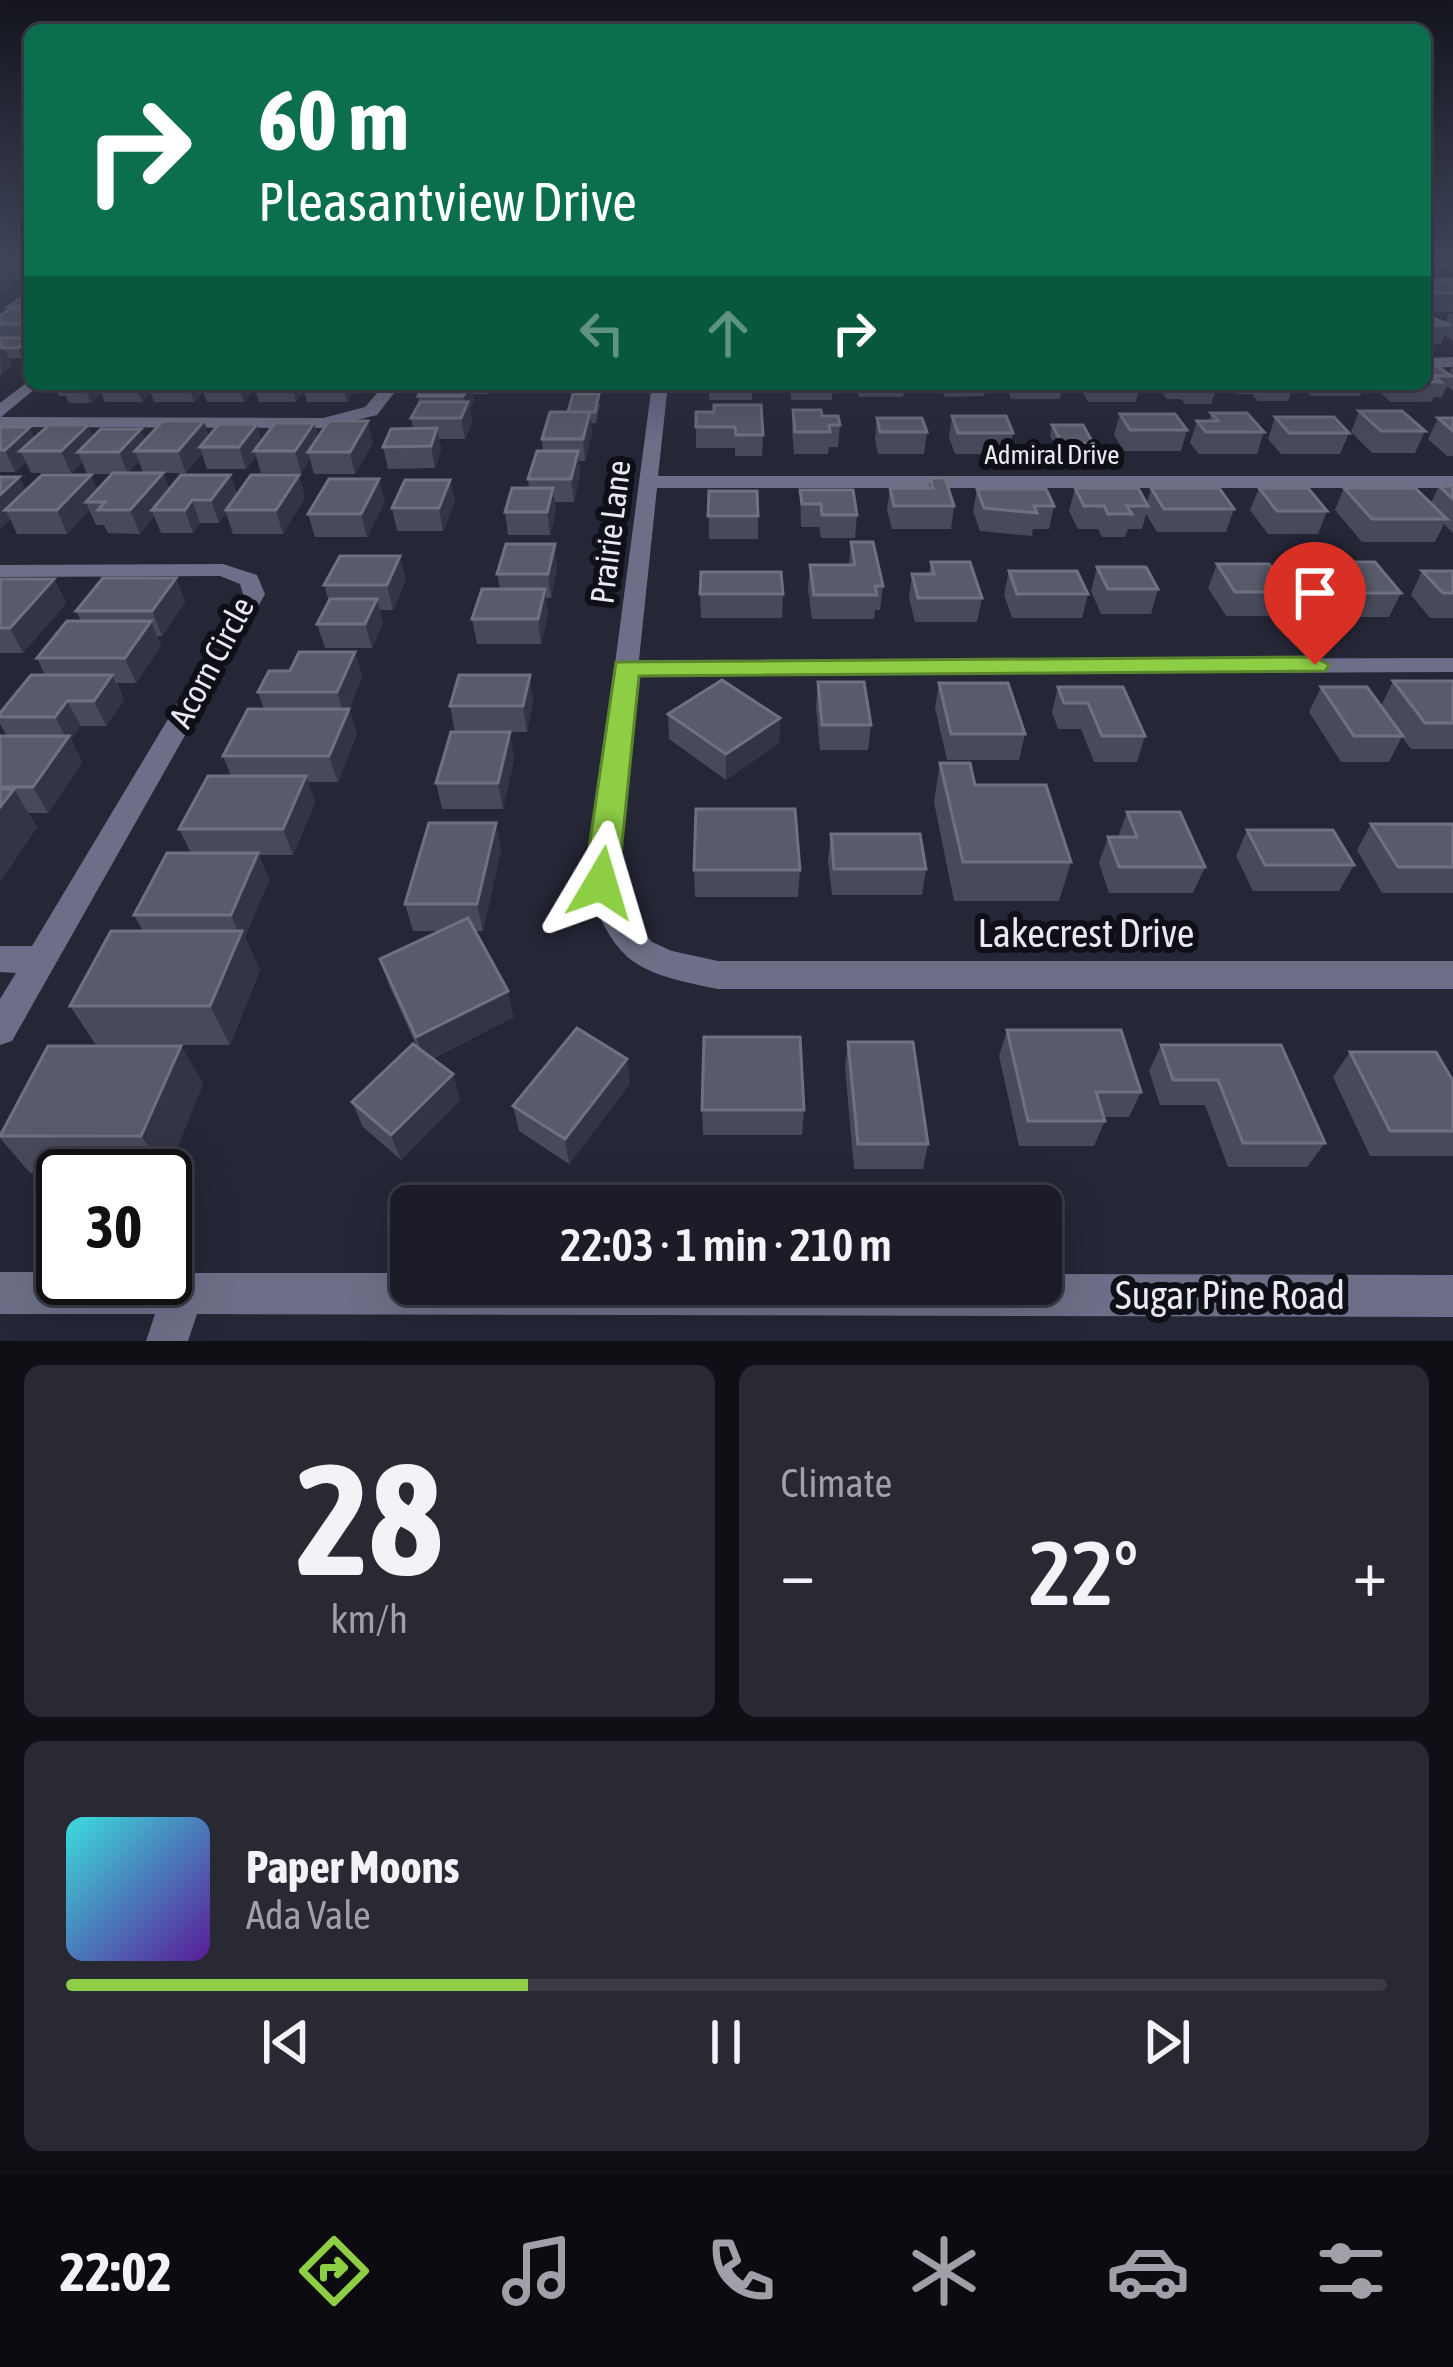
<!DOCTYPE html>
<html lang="en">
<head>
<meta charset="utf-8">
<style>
  :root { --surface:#1c1c28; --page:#292934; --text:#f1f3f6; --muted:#a0a1a8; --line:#3a3a45; --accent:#8dce45 }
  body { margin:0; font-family:"Asap Condensed",sans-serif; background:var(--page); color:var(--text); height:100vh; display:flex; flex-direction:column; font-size:45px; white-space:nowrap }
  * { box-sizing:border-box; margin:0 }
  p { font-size:39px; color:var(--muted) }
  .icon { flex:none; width:66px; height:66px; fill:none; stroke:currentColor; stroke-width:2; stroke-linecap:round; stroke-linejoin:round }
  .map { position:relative; height:1341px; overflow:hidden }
  .panel { display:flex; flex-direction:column; gap:24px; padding:24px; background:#0f0f16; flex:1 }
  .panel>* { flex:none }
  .top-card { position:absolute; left:24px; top:24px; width:1407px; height:366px; border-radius:18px; box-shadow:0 12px 48px #0002,0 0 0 3px var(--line); background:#0b6e4f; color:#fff; overflow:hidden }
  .speed { position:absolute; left:36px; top:1149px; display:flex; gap:24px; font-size:60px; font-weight:700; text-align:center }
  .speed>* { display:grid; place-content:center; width:156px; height:156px; border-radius:50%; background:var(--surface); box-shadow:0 12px 48px #0002,0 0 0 3px var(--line); line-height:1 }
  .speed .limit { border:6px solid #111; border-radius:18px; background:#fff; color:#111 }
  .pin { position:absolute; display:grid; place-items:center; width:102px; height:102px; color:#fff; margin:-123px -51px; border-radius:50% 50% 50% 0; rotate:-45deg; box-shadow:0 0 12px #0007 }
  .pin .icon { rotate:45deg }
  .me { position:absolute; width:132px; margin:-66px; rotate:7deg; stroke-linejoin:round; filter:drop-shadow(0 0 9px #0008) }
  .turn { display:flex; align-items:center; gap:42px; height:252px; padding:0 36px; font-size:54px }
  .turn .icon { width:156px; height:156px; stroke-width:2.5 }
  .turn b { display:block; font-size:84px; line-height:102px }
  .lanes { display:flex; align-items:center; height:114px; padding:0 36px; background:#0003; justify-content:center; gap:60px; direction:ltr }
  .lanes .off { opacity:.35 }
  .big { font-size:90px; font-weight:600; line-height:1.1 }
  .panel .card { flex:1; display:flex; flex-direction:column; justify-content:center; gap:18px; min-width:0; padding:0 42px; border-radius:18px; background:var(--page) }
  .panel .dial { align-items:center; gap:0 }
  .dial b { font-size:156px; line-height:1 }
  .song { display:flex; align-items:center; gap:36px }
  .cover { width:144px; height:144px; border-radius:18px; background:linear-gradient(135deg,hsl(180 70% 55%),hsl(270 70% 35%)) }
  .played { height:12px; border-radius:6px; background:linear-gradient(90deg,var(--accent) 35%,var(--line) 35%) }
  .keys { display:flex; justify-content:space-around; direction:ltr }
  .heat { display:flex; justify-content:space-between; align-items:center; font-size:66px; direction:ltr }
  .panel .tiles { flex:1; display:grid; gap:24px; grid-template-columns:1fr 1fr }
  .card:last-child { grid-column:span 2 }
  .trip { position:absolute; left:390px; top:1185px; width:672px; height:120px; border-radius:18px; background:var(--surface); box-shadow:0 12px 48px #0002,0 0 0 3px var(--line); font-weight:600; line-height:120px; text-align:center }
  .dock { display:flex; height:192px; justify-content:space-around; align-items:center; background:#0b0b10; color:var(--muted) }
  .dock .icon { width:84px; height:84px }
  .dock .on { color:var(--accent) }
  .dock b { font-size:54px; color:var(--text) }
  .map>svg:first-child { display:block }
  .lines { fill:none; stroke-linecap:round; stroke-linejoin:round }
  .minor { fill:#6d6f88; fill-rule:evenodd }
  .wall { fill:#48495a; fill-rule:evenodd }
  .shaded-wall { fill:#333444 }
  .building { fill:#595a6a; stroke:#707180; stroke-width:3 }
  .route { fill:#8dce45; stroke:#5c862d; stroke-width:3 }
  .labels { text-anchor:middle; stroke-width:12; stroke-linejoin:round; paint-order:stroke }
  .far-street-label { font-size:27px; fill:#e8e9f4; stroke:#0f1017 }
  .street-label { font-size:33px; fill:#e8e9f4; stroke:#0f1017 }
  .near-street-label { font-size:39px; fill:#e8e9f4; stroke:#0f1017 }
</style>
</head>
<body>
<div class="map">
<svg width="1453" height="1341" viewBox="0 0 1453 1341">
  <rect width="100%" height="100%" fill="#252636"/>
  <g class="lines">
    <path class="minor" d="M1425 277 1453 278V286L1425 285Z
      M1453 357V367L1425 368V358Z
      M30 380V384H41L1 417 323 418 365 407 385 384H401L377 415 323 428 0 427V403Z
      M652 384H668L658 476H1453V488H657L639 660 1453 658V672L638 675 616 883 631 919 652 942 672 951 718 961H1453V989H718C635 972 616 965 586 883Z
      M223 564 257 575 265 594 12 1041 0 1045V999L16 973 0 972V946H32L243 594 240 584 220 576 0 577V565Z
      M0 1272H63V1278H165V1273H411V1284H1041V1274L1453 1275V1317L197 1314 188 1341H146L155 1314H0Z"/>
  </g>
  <path class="wall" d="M0 256H30V274L21 280H15L17 283 1 294Z
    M1436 256H1453V269L1442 268 1434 260Z
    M1425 283H1453V312H1425Z
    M30 294V352L22 358H9L12 366 0 375V316L10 310 8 307Z
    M1449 313 1453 314V341L1445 335 1441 344H1425V315L1445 323Z
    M1453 364V391L1447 386 1442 397H1434L1431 402H1391L1371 385 1425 384V365L1449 374Z
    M54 384H359L347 402H307L304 391 296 402H259L255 389 244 402H207L203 392 194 402H154L151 393 142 402H105L101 393 91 403H69L66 396H59Z
    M424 384H492L488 394H473L474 399 470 410 472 423 465 439H439L441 449 435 468 388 469 383 447 413 428 411 418 419 403 418 396Z
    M575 384H603L602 391H576Z
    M709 384H752V400H709Z
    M790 384H833L832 400H791Z
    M905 384 903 397H859L856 385Z
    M940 384H984L986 386 984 396 945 397Z
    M1005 384H1063L1060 399H1011Z
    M1078 384H1140L1136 402H1088Z
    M1156 384H1218L1211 404H1185L1181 399H1167Z
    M1228 384H1294L1288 401H1258L1252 394H1236Z
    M1299 384H1365L1360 396H1311Z
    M600 404 596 423H591L592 433 585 461H579L580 473 574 502H554L556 511 550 535H508L505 512 529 488 528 479 543 451 542 439 568 412Z
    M793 410 822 416 840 425 838 447H829L828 454H794L792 431Z
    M1359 411 1425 431 1415 453H1372L1351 432Z
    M696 412 763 435 762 456H735V448H696Z
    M1211 413 1264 432 1257 454H1199L1190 443 1197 421H1209Z
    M1120 414 1187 430 1181 451H1124L1114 435Z
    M952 416 1013 433 1009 454H955L949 437Z
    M1275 417 1349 433 1340 454H1281L1268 439Z
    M877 418 927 432 924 454H878L875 439Z
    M1438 418H1453V456H1447L1428 439Z
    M314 423 318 437 373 443 355 474H314L310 459 301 473H261L256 456 246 469H207L202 454 186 473H163L169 489 230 475 237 495 305 497 283 534H233L226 513 219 523H200L193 533H161L154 516 140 534 108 533 104 525H96L89 510 67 534H17L10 519 0 529V477H19L26 491 91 475 97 490 112 474H87L82 462 71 473H31L26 462 15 472H0V427L35 438 88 425 93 437 145 440 209 436 262 441ZM139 461 143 473H128Z
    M1052 425 1093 443 1091 454H1060L1050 436Z
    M930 478 954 506 951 529H892L887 510 890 488H929Z
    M450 480 455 502 443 531H397L392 508Z
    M1439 486H1453V533L1444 524 1435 542H1362L1335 510 1344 488 1431 503Z
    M1075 488 1147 503 1151 488 1234 509 1226 532H1157L1146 514 1142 529H1128L1125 537H1102L1098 529H1078L1069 511Z
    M1259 488 1327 511 1318 534H1268L1250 510Z
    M977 489 1054 506 1049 529H1033L1032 536 980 531 973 511Z
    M800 490 857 515 855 538H821L819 527H801Z
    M709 491 758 516V539H709Z
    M385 502 367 537H315L308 514Z
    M851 542 883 586 880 610H875L874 619H812L808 589 810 565H849Z
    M931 562 982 598 977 622H915L909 598 912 574H929Z
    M1334 562 1401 593 1389 617H1348L1324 586Z
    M1217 564 1289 592 1279 616H1226L1208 588Z
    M1097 567 1158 589 1151 614H1101L1091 591Z
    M557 568 551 598H546L548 614 541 644H477L472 619 500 589 497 574Z
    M1009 571 1088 594 1082 618H1012L1004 595Z
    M1422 571H1453V618H1430L1411 595Z
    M176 578 185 602 162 636H157L161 646 136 683H117L124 700 106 726H81L71 740 82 762 48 813H28L37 827 0 882V736H7L0 724V713L45 675 37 658 81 621 76 611Z
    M0 579H54L66 603 23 653H0Z
    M406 579 393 610H379L383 623 372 648H325L317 624 329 601 324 585Z
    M700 594H783L782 618H701Z
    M355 652 362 677 349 709 357 734 338 782H308L315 802 293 855H259L269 880 245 937 260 970 230 1045H96L70 1006 143 931 134 915 191 853 179 829 231 776 223 756 264 709 258 692 290 671Z
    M1393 681H1453V749H1411L1402 737 1389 762H1341L1309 712 1321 687 1381 706Z
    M818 682 871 725 868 750H820L816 707Z
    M939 683 1025 734 1019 760H947L935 708Z
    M1058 687 1145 736 1137 762H1094L1081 729H1058L1052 712Z
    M533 700 527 732H455L450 706Z
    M668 714 780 718 779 743 726 780 669 739Z
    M514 758 503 809H442L436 783Z
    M940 763 975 785 1071 862 1059 901H954L934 802Z
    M1127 812 1205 867 1193 893H1109L1099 863 1108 837H1118Z
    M496 823 501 850 483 931H475L514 1017 432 1059 453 1074 460 1100 401 1160 363 1127 352 1102 417 1047 389 985 380 959 442 931H413L405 904Z
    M1371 824H1453V893H1382L1357 850Z
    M1247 830 1354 865 1339 891H1253L1236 856Z
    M831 834 926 869 922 895H832L828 860Z
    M694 870H800L798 897H695Z
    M1007 1030 1141 1092 1129 1117H1103L1105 1121 1094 1146H1019L999 1056Z
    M848 1042 928 1144 923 1169H854L845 1067Z
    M1161 1045 1325 1143 1307 1167H1228L1205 1105H1160L1149 1071Z
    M181 1046 203 1084 167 1173H30L0 1138V1133Z
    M1350 1052 1453 1081V1156H1370L1333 1077Z
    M627 1059 630 1084 569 1164 519 1131 513 1106Z
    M702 1110H804L802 1135H703Z"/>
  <path class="shaded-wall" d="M1 256H30V274L21 280 13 262Z
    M9 266 17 283 1 294 0 272Z
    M30 339V352L22 358 18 348Z
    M4 347 12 366 1 375 0 349Z
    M83 384H98L101 393 91 403Z
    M135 384H148L151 393 142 402Z
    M188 384H201L203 392 194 402Z
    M238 384H253L255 389 244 402Z
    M291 384H302L304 391 296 402Z
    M343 384H359L347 402Z
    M469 384H472L474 399 470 410 472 423 465 439 461 418 465 409 463 396Z
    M590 412 592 433 585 461 583 439Z
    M204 421 211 443 200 447 202 454 186 473 178 451Z
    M368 421 373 443 355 474 350 452Z
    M314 423 320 444 308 452 310 459 301 473 295 451Z
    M257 424 263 446 254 451 256 456 246 469 239 447Z
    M88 425 97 447 78 452 82 462 71 473 61 451Z
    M30 427 40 449 20 451 26 462 15 472 5 450Z
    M437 428 441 449 435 468 431 446Z
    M141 429 149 450 135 451 139 461 128 474 119 452Z
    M578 451 580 473 574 502 571 479Z
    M163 473 171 495 152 510 154 516 140 534 130 510Z
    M91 475 100 497 86 502 89 510 67 534 57 510Z
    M230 475 237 497 219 523 211 500Z
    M299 475 305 497 283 534 276 510Z
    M19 477 30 499 5 510 10 519 0 529V495Z
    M379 479 385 502 367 537 361 514Z
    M450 480 455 502 443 531 439 508Z
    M553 488 556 511 550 535 547 512Z
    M192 500 200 523 193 533 185 510Z
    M555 544 557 568 551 598 548 574Z
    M400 556 406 579 393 610 387 585Z
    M176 578 185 602 162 636 152 611Z
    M54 579 66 603 23 653 10 628Z
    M545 589 548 614 541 644 538 619Z
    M377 599 383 623 372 648 365 624Z
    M151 621 161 646 136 683 125 658Z
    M355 652 362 677 345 717 337 692Z
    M112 675 124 700 106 726 94 701Z
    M530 675 533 700 527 732 523 706Z
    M67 701 81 726 71 740 82 762 48 813 33 787 67 739 55 717Z
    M349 709 357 734 338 782 329 756Z
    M780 718 779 743 726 780V754Z
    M510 732 514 758 503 809 498 783Z
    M306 776 315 802 293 855 283 829Z
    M14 789 37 827 0 882V807Z
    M496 823 501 850 483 931 477 904Z
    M258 853 269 880 245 937 260 970 230 1045 210 1006 240 936 231 915Z
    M508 991 514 1017 425 1062 416 1037Z
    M181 1046 203 1084 167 1173 141 1136Z
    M627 1059 630 1084 569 1164 565 1139Z
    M453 1074 460 1100 401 1160 391 1135Z"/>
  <path class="building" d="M0 256H23L13 262H0Z
    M1425 283H1453V293H1429L1425 291Z
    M27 294H30V307H8Z
    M8 310H30V324H0V316Z
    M1425 315 1450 325H1425Z
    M0 338H30V339L18 348H2L4 347H0Z
    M1425 365H1436L1451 376H1433L1441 382H1425Z
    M424 384H469L463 396H418Z
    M945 384H984L986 386H946Z
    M573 394H599L595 412H568Z
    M420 402H468L461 418H411Z
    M714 405H761L763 435H736L735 427H696V412H714Z
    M793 410H821L822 416H838L840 425H829L830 432H795Z
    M1359 411H1402L1425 431H1381Z
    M550 412H590L583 439H542Z
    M1211 413H1247L1264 432H1206L1197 421H1218Z
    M1120 414H1175L1187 430H1130Z
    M952 416H1006L1013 433H958Z
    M1275 417H1334L1349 433H1289Z
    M877 418H922L927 432H880Z
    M1438 418H1453V431Z
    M163 421H204L178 451H135Z
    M329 421H368L350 452H308Z
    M275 423H314L295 451H254Z
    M219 424H257L239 447H200Z
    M49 425H88L61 451H20Z
    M1052 425H1083L1093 443H1062Z
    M0 427H30L5 450H0Z
    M437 428 431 446 383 447 391 429Z
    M101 429H141L119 452H78Z
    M537 451H578L571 479H528Z
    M113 473H163L130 510H98L105 502H86Z
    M42 475H91L57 510H5Z
    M181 475H230L211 500H192L185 510H152Z
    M251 475H299L276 510H226Z
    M0 477H19L0 495Z
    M930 478H945L954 506H894L890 488H933Z
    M329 479H379L361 514H308Z
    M405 480H450L439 508H392Z
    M1439 486H1453V499Z
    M512 488H553L547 512H505Z
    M1075 488H1138L1148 506H1127L1132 514H1108L1104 506H1084Z
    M1151 488H1219L1234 509H1164Z
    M1259 488H1308L1327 511H1277Z
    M1344 488H1415L1447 519H1372Z
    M977 489H1046L1054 506H1034L1037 513 984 508Z
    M800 490H853L857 515H822L821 504H802Z
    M709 491H757L758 516H708Z
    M851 542H873L883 586H875L877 595H814L810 565H855Z
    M506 544H555L548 574H497Z
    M340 556H400L387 585H324Z
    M931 562H970L982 598H918L912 574H934Z
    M1334 562H1375L1401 593H1359Z
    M1217 564H1269L1289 592H1235Z
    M1097 567H1146L1158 589H1108Z
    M1009 571H1077L1088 594H1017Z
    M1422 571H1453V593H1443Z
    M701 572H781L783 594H700Z
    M103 578H176L152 611H76Z
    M0 579H54L10 628H0Z
    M482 589H545L538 619H472Z
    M330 599H377L365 624H317Z
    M67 621H151L125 658H37Z
    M299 652H355L337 692H258L269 671H290Z
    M31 675H112L94 701H67L55 717H0V713Z
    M459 675H530L523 706H450Z
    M722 680 780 718 726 754 668 714Z
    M1393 681H1453V723H1425Z
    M818 682H864L871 725H822Z
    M939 683H1008L1025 734H951Z
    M1058 687H1123L1145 736H1102L1088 703H1064Z
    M1321 687H1367L1403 736H1354Z
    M248 709H349L329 756H223Z
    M451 732H510L498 783H436Z
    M0 736H69L33 787H0Z
    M940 763H970L975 785H1046L1071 862H963Z
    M208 776H306L283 829H179Z
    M0 789H14L0 807Z
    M696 809H795L800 870H694Z
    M1127 812H1180L1205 867H1119L1108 837H1137Z
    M429 823H496L477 904H405Z
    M1371 824H1453V867H1398Z
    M1247 830H1333L1354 865H1265Z
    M831 834H920L926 869H834Z
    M167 853H258L231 915H134Z
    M468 918 508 991 416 1037 380 959Z
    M111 931H242L210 1006H70Z
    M577 1028 627 1059 565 1139 513 1106Z
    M1007 1030H1121L1141 1092H1096L1105 1121H1028Z
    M704 1037H800L804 1110H702Z
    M848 1042H913L928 1144H858Z
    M413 1044 453 1074 391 1135 352 1102Z
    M1161 1045H1281L1325 1143H1243L1218 1080H1173Z
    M48 1046H181L141 1136H0Z
    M1350 1052H1436L1453 1081V1131H1390Z"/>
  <linearGradient id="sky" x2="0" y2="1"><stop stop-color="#14151e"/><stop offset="0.58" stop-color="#40475d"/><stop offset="1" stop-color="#40475d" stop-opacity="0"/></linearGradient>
  <rect width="1453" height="444" fill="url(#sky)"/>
  <path class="route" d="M1315 657 1329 665 1325 671 639 676 618 883 613 892 601 896 589 892 584 883 616 662Z"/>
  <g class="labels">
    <g class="far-street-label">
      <text x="1052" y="464">Admiral Drive</text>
    </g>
    <g class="street-label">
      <text transform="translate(610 532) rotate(-83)" y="12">Prairie Lane</text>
      <text transform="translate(211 662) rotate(-62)" y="12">Acorn Circle</text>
    </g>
    <g class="near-street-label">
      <text x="1086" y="947">Lakecrest Drive</text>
      <text x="1230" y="1309">Sugar Pine Road</text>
    </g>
  </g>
</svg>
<div class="speed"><div class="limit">30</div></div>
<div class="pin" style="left:1315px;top:665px;background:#d93025"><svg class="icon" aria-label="arrive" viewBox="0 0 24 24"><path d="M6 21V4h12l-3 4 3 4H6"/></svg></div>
<svg class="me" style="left:601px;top:883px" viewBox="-20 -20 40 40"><path d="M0-17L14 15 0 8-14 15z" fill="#8dce45" stroke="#fff" stroke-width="4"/></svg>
<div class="trip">22:03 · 1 min · 210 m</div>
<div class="top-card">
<div class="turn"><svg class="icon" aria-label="right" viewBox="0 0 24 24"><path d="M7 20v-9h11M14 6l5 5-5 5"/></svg><div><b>60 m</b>Pleasantview Drive</div></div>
<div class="lanes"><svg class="icon off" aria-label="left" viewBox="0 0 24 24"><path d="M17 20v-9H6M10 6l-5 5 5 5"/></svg><svg class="icon off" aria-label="ahead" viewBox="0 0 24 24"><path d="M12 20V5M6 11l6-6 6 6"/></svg><svg class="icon" aria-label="right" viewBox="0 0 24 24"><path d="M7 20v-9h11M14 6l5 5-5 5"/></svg></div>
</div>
</div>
<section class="panel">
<div class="tiles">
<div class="card dial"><b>28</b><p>km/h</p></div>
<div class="card"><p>Climate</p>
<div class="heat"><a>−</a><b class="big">22°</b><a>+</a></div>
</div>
<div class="card">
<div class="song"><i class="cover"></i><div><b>Paper Moons</b><p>Ada Vale</p></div></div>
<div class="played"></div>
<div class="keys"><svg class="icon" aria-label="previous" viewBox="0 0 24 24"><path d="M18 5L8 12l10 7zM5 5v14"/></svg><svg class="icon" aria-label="pause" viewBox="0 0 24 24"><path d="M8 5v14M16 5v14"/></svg><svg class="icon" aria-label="next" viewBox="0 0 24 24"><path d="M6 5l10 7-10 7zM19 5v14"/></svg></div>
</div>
</div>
</section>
<nav class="dock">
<b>22:02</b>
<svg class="icon on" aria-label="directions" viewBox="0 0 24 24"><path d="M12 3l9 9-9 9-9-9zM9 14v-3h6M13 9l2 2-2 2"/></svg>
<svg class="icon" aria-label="music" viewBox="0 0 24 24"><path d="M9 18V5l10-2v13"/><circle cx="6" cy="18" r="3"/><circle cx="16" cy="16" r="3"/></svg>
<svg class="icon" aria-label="phone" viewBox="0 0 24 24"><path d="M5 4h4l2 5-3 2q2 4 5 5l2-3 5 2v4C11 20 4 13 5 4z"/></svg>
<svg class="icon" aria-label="climate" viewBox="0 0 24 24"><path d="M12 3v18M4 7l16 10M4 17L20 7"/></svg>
<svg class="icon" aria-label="car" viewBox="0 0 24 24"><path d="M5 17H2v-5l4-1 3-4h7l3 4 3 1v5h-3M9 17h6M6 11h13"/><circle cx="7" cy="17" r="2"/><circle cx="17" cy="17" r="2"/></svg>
<svg class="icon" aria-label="filters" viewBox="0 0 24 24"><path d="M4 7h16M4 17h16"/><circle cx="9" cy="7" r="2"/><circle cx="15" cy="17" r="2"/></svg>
</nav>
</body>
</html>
